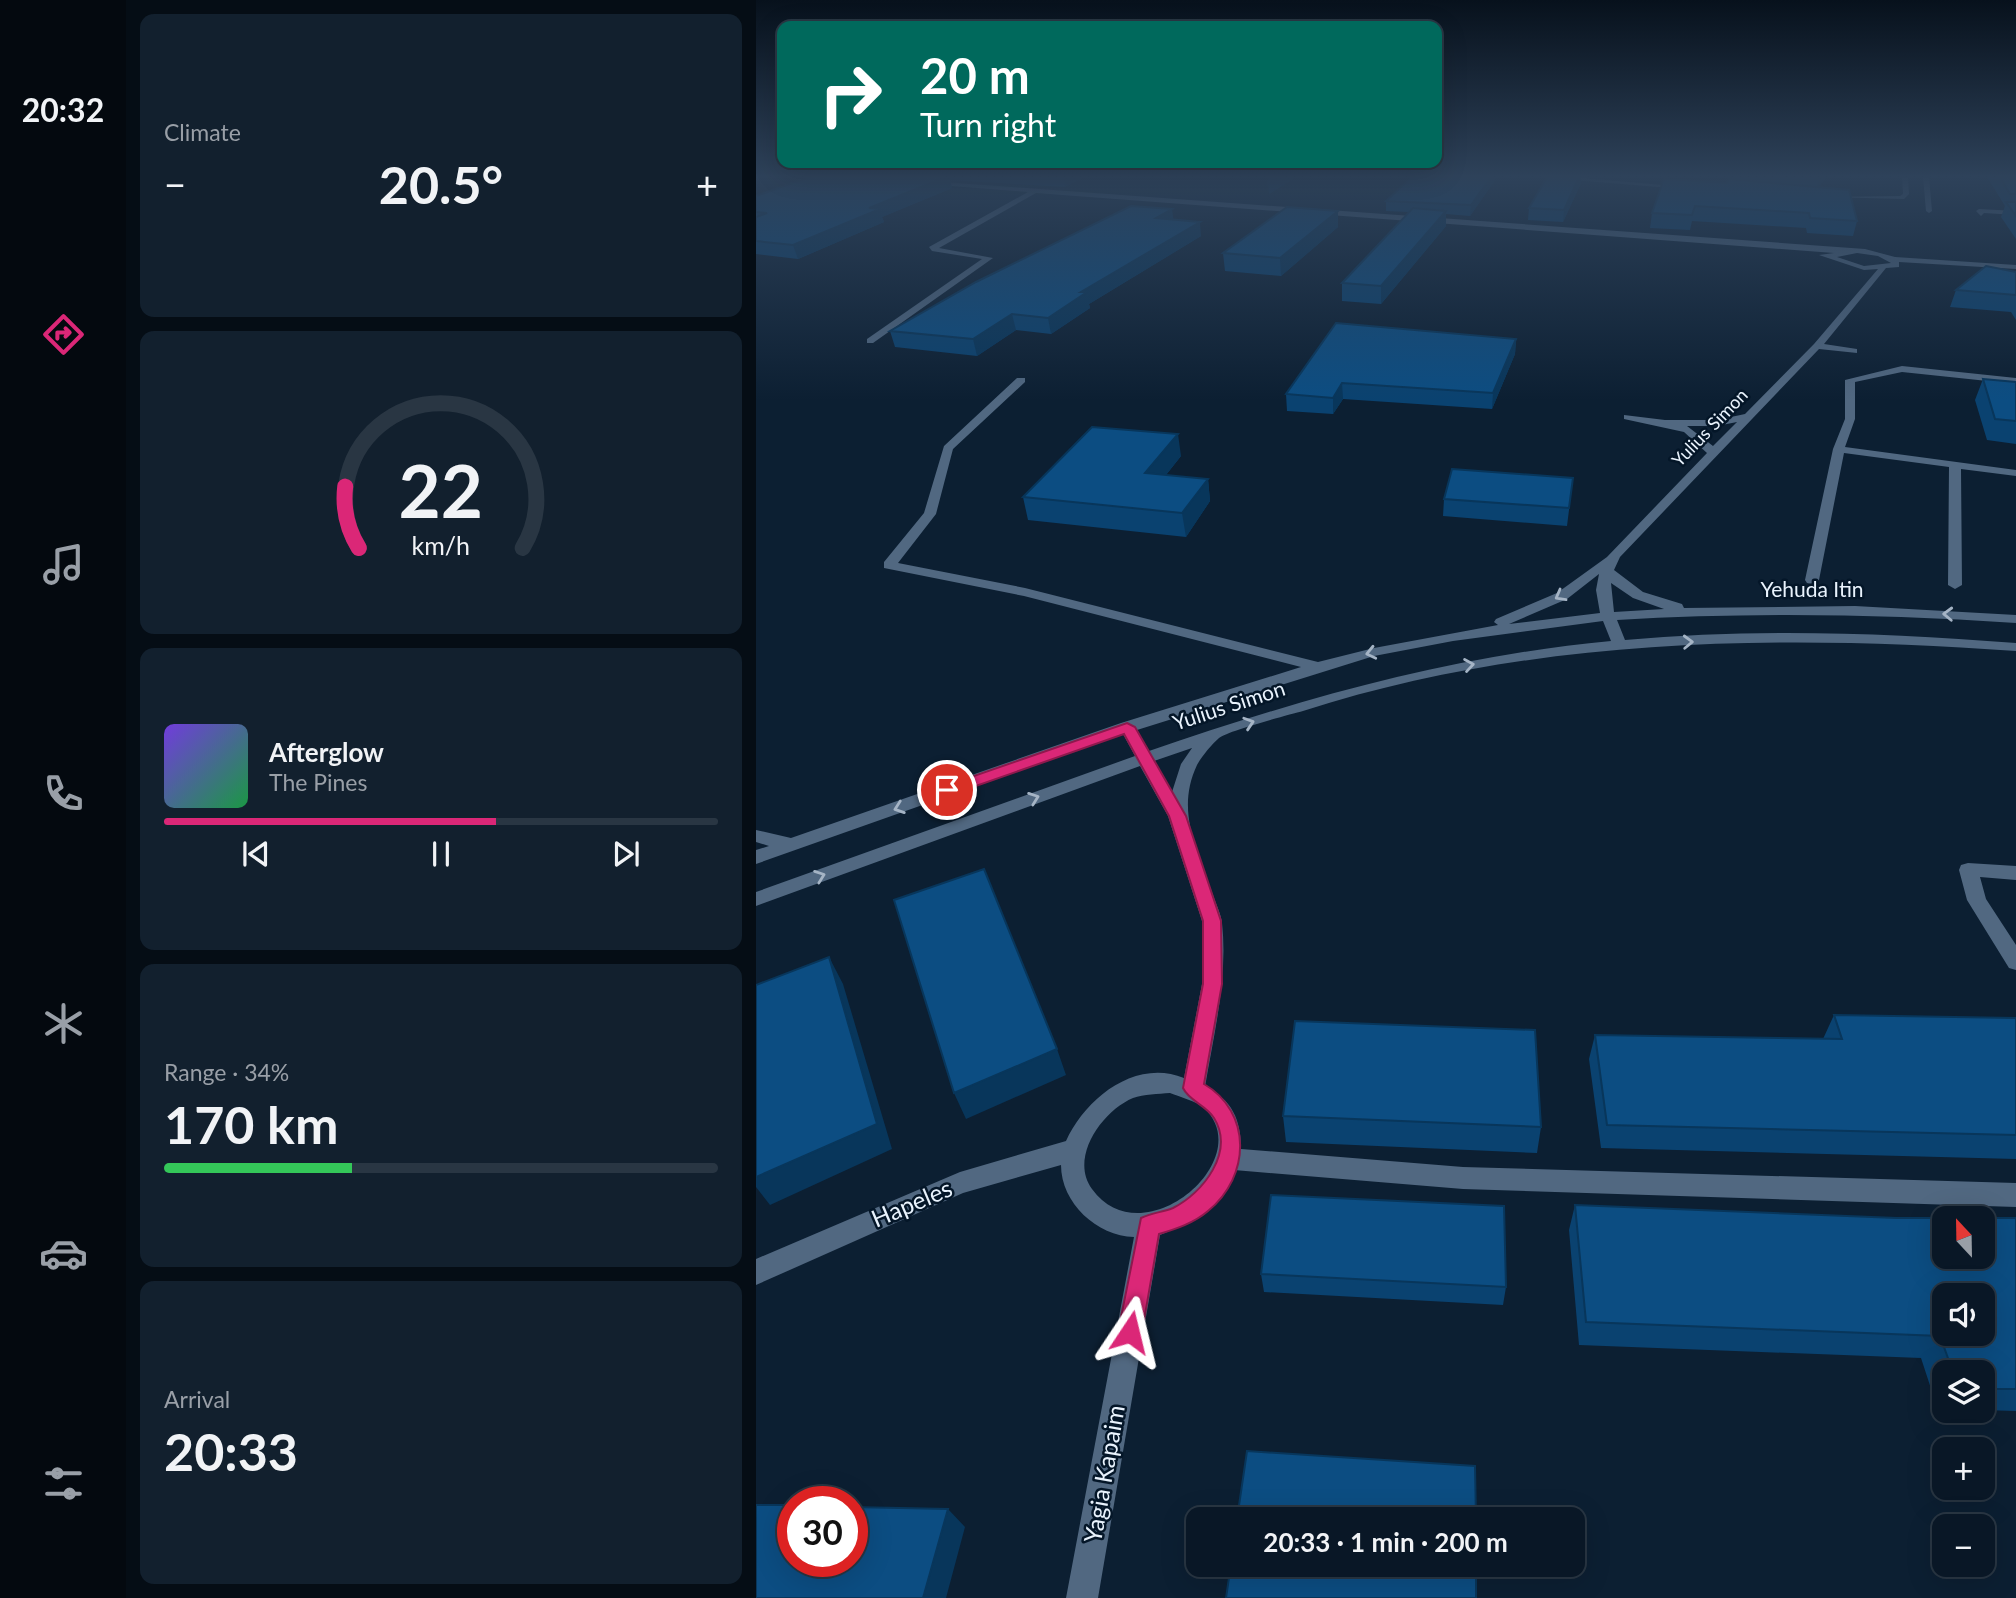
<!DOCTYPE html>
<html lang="en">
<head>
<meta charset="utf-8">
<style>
  :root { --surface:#091726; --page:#12202e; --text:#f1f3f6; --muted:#999fa7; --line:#293643; --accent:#db2777 }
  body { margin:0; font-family:Lato,sans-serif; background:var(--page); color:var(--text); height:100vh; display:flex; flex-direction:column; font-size:26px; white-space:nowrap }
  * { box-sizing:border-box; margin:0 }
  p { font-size:23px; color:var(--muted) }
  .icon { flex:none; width:38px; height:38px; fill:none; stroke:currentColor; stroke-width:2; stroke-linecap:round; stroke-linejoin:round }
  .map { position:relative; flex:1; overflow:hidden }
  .sheet { display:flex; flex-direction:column; gap:14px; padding:14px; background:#050d15; width:630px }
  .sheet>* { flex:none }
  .banner { position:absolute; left:21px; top:21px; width:665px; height:147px; border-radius:14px; box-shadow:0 7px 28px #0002,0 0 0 2px var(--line); background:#00695c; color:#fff; overflow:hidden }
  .needle { width:46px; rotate:338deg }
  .fabs { position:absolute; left:1176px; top:1206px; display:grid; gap:14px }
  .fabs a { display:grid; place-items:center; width:63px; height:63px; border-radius:14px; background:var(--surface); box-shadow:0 7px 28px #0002,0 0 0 2px var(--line); font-size:35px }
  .speed { position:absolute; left:21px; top:1486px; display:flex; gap:14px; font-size:35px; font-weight:700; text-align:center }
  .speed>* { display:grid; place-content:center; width:91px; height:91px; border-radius:50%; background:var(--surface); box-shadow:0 7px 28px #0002,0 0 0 2px var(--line); line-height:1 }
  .speed .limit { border:10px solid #d22; background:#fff; color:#111 }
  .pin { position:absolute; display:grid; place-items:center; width:60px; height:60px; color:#fff; margin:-30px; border:4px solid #fff; border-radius:50%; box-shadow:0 2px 7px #0007 }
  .me { position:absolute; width:77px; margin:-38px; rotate:10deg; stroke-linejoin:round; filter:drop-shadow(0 0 5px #0008) }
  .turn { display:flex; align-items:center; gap:24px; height:147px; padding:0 28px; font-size:32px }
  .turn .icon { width:91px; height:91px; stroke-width:2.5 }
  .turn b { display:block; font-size:49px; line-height:60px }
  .big { font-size:52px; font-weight:700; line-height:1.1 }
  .sheet .widget { flex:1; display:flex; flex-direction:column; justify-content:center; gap:10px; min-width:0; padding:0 24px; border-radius:14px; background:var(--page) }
  .sheet .dial { align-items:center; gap:0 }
  .dial svg { height:182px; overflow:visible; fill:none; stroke:var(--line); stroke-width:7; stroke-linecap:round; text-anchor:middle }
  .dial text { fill:var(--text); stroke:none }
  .song { display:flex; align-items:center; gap:21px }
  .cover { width:84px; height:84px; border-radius:10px; background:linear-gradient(135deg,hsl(260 70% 55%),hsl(140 70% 35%)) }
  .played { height:7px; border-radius:4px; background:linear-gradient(90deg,var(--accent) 60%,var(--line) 60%) }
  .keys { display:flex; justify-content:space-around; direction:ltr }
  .heat { display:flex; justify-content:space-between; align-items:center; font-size:38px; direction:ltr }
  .charge { height:10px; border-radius:5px; background:linear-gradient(90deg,#34c759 34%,var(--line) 0) }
  .trip { position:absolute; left:430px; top:1507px; width:399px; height:70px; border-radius:14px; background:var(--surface); box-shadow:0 7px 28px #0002,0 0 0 2px var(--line); font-weight:700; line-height:70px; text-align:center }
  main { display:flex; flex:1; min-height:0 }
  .tab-bar { display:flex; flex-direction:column; width:126px; justify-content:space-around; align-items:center; background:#04090f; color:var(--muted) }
  .tab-bar .icon { width:49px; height:49px }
  .tab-bar .on { color:var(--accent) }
  .tab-bar b { font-size:32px; color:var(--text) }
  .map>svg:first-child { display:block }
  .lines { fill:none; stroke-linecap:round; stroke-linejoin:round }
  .minor { fill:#516881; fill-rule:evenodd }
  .wall { fill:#0a4270 }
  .shaded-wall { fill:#08365b }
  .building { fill:#0c4d82; stroke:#08365b; stroke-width:2; fill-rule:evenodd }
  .oneway { stroke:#a5b4c5 }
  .route { fill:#db2777; stroke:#8e194d; stroke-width:2 }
  .labels { text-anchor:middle; stroke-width:5; stroke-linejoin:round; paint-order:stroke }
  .far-street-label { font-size:18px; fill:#e9f3fd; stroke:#041628 }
  .street-label { font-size:21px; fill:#e9f3fd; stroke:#041628 }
  .near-street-label { font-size:24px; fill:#e9f3fd; stroke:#041628 }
</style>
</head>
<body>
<main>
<nav class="tab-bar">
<b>20:32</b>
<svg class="icon on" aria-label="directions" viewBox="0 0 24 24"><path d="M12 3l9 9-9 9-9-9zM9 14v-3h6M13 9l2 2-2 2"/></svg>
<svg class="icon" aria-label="music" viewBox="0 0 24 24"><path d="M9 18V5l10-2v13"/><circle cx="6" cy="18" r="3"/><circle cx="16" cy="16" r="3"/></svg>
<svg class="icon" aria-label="phone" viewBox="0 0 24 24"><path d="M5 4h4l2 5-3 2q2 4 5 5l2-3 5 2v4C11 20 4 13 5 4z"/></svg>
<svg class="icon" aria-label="climate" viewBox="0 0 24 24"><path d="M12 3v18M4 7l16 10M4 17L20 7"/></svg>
<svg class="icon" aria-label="car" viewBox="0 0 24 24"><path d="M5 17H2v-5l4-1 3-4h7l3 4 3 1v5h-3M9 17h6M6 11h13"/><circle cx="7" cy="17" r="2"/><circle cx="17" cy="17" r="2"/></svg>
<svg class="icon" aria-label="filters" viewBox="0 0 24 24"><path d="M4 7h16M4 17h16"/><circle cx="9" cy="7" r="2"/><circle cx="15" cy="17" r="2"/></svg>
</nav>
<section class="sheet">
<div class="widget"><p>Climate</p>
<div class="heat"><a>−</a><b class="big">20.5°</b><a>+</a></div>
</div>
<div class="widget dial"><svg viewBox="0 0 100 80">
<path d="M14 69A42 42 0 1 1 86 69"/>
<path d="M14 69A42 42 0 0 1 8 42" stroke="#db2777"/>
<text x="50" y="56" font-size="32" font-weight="700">22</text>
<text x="50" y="72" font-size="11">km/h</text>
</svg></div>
<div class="widget">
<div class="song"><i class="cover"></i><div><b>Afterglow</b><p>The Pines</p></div></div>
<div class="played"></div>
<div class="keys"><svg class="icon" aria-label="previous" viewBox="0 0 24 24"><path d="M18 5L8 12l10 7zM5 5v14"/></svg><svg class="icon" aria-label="pause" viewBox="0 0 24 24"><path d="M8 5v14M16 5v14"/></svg><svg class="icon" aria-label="next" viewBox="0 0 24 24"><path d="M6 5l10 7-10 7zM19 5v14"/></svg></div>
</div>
<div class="widget"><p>Range · 34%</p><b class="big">170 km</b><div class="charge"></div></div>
<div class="widget"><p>Arrival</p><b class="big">20:33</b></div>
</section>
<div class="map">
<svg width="1260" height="1598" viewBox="0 0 1260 1598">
  <rect width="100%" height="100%" fill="#0c1f32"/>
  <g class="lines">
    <path class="minor" d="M781 177H816L930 187 927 189Z
      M1146 177H1152L1153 194 1148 199 1070 197 1144 196 1147 194Z
      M1167 177H1173L1176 211 1173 213 1170 211Z
      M173 181 1109 249 1139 257 1260 265V269L1143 262V267L1130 268 1068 344 1101 349V353L1063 349 864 557 858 570 887 592 926 604 928 608 1099 606 1260 615V623C1126 614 994 612 861 620L869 640C999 628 1130 633 1260 643V651C1020 634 778 637 547 711 532 715 472 731 463 738 456 744 446 756 441 765 419 812 442 850 457 895 460 904 465 914 466 923 472 978 458 1033 449 1087 476 1099 485 1120 485 1149L707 1167 1260 1183V1207L707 1189 478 1170C460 1207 441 1220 404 1235L342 1598H310L378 1237C341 1236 305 1203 305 1165L207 1193 0 1285V1259L204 1172 310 1141C329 1099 379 1058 428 1078L446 984V921L412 816 384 766 0 906V892L379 756 367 734 0 864V850L13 846 0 842V830L35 838 365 723 545 667 268 596 128 568V562L168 513 188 446 261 378H269V382L197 449 180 514 142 563 269 588 562 662 618 648 742 625 738 622 740 619 801 593 851 557 951 453 928 432 868 419V415L909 420H961L989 414 1058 344 1122 269 1108 270 1063 255 1078 253 280 193 183 248 237 258 117 343H111V339L226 259 176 251 173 247 272 192 171 184ZM1101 253 1122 256 1135 263 1108 266 1081 257ZM981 422 957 446 931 426H961ZM843 574 840 590 844 613 753 624 811 599ZM855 583 877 598 908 609 858 612ZM847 621 855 641C695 656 544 699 393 751L381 730 618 656 697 641ZM436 748 425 764 416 792 398 761ZM414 1093C424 1097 440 1101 448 1108 503 1159 387 1259 336 1189 313 1158 346 1111 377 1098 388 1094 402 1094 414 1093Z
      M1223 209 1260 211V215L1228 213 1225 216 1220 211Z
      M1146 366 1260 378V384L1146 372 1099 382V419L1089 447 1260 470V476L1205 469 1206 585 1199 589 1192 585 1193 467 1088 453 1063 580 1056 584 1051 583 1049 580 1077 449 1089 419V380Z
      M1212 863 1260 866V880L1224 877 1230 899 1260 945V970L1253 968 1211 900 1203 870 1205 865Z"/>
  </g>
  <path class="wall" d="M54 177H328L309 187 194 180 196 188 126 217 128 222 42 259 0 254V196Z
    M974 177H1070L1063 187 1101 221 1097 236 1051 233 1050 228 936 221 934 230 894 228 896 213 971 183Z
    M1231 177H1260V239L1245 217 1249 206Z
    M739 180 714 216 690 214V226L625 304 586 301V283L653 212 630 211V201Z
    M825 183 807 222 772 220 773 208Z
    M582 211V227L525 276 469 271 467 253Z
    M417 220 445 236 333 304 334 308 295 334 260 330 221 356 139 347 134 331Z
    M1260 272V320L1255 312 1194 307 1200 290Z
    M760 339 759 354 736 409 587 399 577 414 531 411 530 394Z
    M1227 379 1260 382V444L1231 440 1219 400Z
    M425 456 410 475 452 479 454 501 430 537 272 520 267 497Z
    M817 478 811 526 687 516 688 499Z
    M1078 1015 1260 1018V1159L845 1148 833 1059 839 1035 1067 1039Z
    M527 1116 785 1127 781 1153 530 1142Z
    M819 1205 1141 1218H1260V1411L1227 1410V1372H1188V1410H1182L1165 1358 823 1345 813 1230Z
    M505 1274 750 1287 747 1305 508 1292Z"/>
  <path class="shaded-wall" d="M190 177H193L196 188 126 217 128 222 42 259 37 245 113 208Z
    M308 177H328L309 187Z
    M522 177H541L513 194 512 183Z
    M735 177H739V180L714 216 715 205Z
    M823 177H825V183L807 222 808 210Z
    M1064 177H1070L1060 190Z
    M416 209 418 223 400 218Z
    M582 211V227L525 276 524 258Z
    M690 211V226L625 304V286Z
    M444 222 445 236 333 304 334 308 295 334 292 318 325 292Z
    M256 314 260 330 221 356 217 339Z
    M760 339 759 354 736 409 737 393Z
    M586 383 587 399 577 414V398Z
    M422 434 425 456 393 496 389 473Z
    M452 479 454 501 430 537 426 513Z
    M73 957 87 984 136 1149 14 1205 0 1187V1177Z
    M301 1049 310 1075 210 1119 198 1093Z
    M192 1509 209 1527 190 1598H167Z"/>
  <path class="building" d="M54 177H190L113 208 124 209 37 245 0 241V217L11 213 0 212V196Z
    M514 177H522L512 183Z
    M656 177H735L715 205 630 201Z
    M791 177H823L808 210 773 208Z
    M1244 177H1260V194H1254Z
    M908 179 971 183 973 179 1093 190 1101 221 1054 218 1053 213 939 206 936 215 896 213Z
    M1250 202H1260V216Z
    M375 206 416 209 400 218 444 222 325 292H331L292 318 256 314 217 339 134 331 220 282Z
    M531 207 582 211 524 258 467 253Z
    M657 208 690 211 625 286 586 283Z
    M1230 266 1260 272V295L1200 290Z
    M580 323 760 339 737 393 586 383 577 398 530 394Z
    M1227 379 1260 382V421L1239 419Z
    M336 427 422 434 389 473 452 479 426 513 267 497Z
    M696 469 817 478 813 508 688 499Z
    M228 869 301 1049 198 1093 138 900Z
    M73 957 121 1124 0 1177V985Z
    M1078 1015 1260 1018V1135L851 1125 839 1035 1086 1039Z
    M539 1021 779 1030 785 1127 527 1116Z
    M515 1195 748 1206 750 1287 505 1274Z
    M819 1205 1141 1218H1188V1256H1227V1218H1260V1389H1227V1372H1197L1184 1336 830 1322ZM1188 1295H1227V1334H1188Z
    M491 1451 719 1466 720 1519H481Z
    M0 1505H37V1561H96V1507L192 1509 167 1598H0Z
    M475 1564H720V1598H470Z"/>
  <defs><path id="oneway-chevron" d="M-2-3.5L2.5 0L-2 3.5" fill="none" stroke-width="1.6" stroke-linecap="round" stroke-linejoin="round" transform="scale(1.75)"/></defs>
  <g class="oneway">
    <use href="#oneway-chevron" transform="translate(804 596) rotate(151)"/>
    <use href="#oneway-chevron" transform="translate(1192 614) rotate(-178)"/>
    <use href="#oneway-chevron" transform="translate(932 642) rotate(-2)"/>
    <use href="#oneway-chevron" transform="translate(615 653) rotate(167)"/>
    <use href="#oneway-chevron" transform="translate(713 665) rotate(-9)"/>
    <use href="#oneway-chevron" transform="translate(493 723) rotate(-18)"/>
    <use href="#oneway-chevron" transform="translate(278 798) rotate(-20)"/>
    <use href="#oneway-chevron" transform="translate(143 808) rotate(161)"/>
    <use href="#oneway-chevron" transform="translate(64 876) rotate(-20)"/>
  </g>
  <linearGradient id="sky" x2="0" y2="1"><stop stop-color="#07111c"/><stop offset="0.44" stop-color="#2e425a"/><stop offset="1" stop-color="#2e425a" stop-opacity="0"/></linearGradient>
  <rect width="1260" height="401" fill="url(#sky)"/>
  <path class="route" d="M371 723 379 727 430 816 465 921 466 984 448 1084C496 1112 495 1176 452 1211 438 1223 420 1229 403 1234L386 1332 383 1341 374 1344 365 1341 362 1332 385 1218C395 1213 407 1212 417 1208 447 1193 479 1152 458 1118 450 1105 433 1101 427 1088L447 984V921L413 816 368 734 197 794H186L183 790 186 787Z"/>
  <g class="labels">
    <g class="far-street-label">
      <text transform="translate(954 428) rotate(-46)" y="6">Yulius Simon</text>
    </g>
    <g class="street-label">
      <text x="1056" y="597">Yehuda Itin</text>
      <text transform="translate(473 706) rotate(-18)" y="7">Yulius Simon</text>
    </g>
    <g class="near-street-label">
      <text transform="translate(156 1204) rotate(-23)" y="8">Hapeles</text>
      <text transform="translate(349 1474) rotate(-80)" y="8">Yagia Kapaim</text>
    </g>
  </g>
</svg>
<div class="fabs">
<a><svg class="needle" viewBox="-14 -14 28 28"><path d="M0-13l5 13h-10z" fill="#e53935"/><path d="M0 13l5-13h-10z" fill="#999fa7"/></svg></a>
<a><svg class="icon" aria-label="sound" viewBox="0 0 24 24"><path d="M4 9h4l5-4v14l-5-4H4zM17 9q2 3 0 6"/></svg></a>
<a><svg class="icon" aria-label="layers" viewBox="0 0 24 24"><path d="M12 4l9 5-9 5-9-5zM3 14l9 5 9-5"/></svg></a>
<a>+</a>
<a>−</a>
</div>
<div class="speed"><div class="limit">30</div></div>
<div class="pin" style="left:191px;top:790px;background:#d93025"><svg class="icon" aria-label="arrive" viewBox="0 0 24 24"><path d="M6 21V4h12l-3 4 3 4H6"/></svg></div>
<svg class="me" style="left:374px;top:1332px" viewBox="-20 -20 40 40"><path d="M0-17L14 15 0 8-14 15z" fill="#db2777" stroke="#fff" stroke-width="4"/></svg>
<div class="trip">20:33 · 1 min · 200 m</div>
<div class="banner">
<div class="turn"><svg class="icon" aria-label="right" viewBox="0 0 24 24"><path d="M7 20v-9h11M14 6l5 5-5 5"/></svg><div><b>20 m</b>Turn right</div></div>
</div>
</div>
</main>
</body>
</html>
